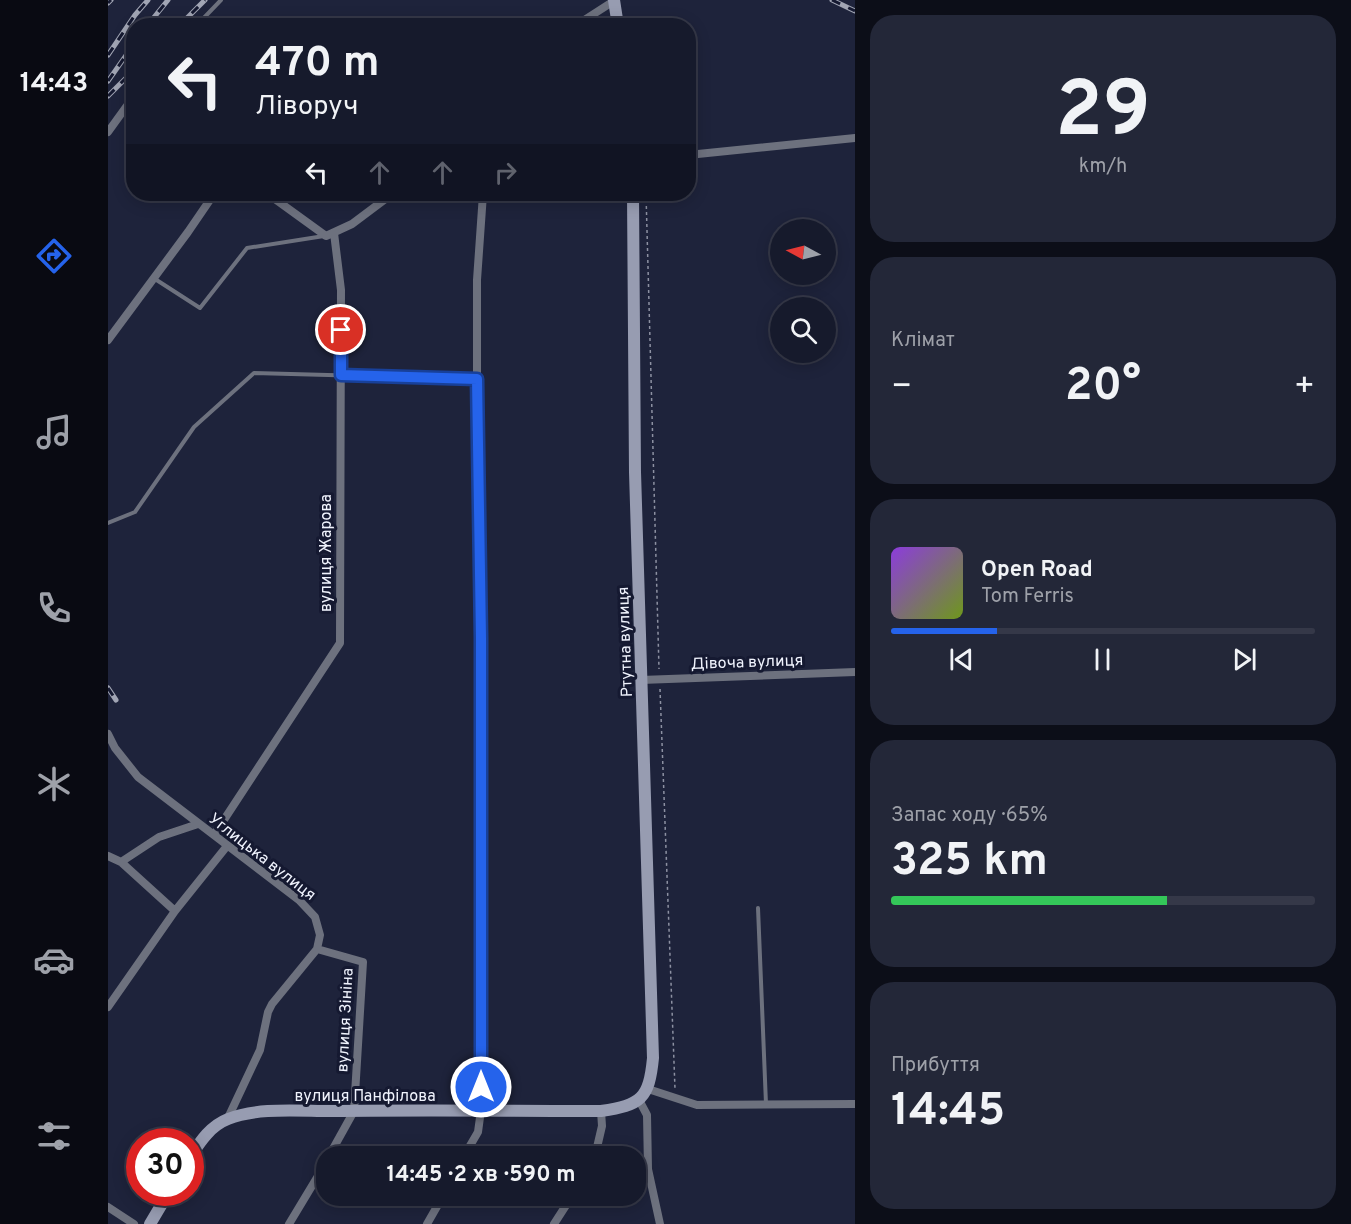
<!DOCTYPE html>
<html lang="uk">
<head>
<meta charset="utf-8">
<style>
  :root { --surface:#161a2c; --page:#232738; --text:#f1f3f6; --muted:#9ea1a9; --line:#353848; --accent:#2563eb }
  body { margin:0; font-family:Overpass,sans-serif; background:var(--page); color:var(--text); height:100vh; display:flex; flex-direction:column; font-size:22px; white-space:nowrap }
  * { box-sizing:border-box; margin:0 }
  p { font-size:20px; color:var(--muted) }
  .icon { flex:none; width:33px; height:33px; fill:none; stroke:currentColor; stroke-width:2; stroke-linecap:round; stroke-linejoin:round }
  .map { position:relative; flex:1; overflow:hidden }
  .side { display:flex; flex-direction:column; gap:15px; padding:15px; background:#0c0e18; width:496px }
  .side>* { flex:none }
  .banner { position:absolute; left:18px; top:18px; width:570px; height:183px; border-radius:24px; box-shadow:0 3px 15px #0003,0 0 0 2px var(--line); background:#161a2c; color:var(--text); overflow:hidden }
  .needle { width:39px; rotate:277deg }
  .tools { position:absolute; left:662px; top:219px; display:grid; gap:12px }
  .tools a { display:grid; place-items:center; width:66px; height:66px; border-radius:50%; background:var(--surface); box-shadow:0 3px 15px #0003,0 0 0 2px var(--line); font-size:30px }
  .speed { position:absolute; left:18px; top:1128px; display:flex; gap:12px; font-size:30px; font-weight:700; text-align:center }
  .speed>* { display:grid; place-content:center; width:78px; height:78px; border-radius:50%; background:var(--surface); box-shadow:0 3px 15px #0003,0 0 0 2px var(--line); line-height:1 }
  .speed .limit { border:9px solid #d22; background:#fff; color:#111 }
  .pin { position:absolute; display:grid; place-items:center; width:51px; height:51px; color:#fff; margin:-26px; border:3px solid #fff; border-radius:50%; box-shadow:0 2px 6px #0007 }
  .me { position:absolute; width:66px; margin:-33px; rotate:0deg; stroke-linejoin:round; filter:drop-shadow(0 0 4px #0008) }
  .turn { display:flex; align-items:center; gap:21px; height:126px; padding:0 30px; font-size:27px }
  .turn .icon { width:78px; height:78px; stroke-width:2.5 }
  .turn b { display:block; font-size:42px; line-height:51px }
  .lanes { display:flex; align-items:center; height:57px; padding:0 30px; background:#0003; justify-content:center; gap:30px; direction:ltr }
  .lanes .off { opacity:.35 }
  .big { font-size:45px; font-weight:700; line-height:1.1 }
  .side .widget { flex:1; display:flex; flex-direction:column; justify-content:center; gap:9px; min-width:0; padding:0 21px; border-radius:24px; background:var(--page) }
  .side .dial { align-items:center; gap:0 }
  .dial b { font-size:78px; line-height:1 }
  .song { display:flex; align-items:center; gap:18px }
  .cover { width:72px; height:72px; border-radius:9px; background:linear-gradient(135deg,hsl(270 70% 55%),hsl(80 70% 35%)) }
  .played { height:6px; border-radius:3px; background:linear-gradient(90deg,var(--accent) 25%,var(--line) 25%) }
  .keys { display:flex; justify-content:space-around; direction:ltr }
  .heat { display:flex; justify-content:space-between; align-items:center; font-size:33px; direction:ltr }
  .charge { height:9px; border-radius:4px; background:linear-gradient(90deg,#34c759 65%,var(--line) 0) }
  .trip { position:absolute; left:208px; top:1146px; width:330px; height:60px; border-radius:24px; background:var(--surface); box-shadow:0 3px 15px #0003,0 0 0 2px var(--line); font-weight:700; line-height:60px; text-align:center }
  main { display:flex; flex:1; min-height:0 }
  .menu { display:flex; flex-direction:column; width:108px; justify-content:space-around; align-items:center; background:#090a12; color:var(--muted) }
  .menu .icon { width:42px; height:42px }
  .menu .active { color:var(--accent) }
  .menu b { font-size:27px; color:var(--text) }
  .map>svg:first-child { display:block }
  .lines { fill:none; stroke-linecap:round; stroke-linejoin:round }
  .path { stroke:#8d91a2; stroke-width:1.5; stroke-dasharray:3 3; stroke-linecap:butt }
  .lane { stroke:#6d717e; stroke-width:4 }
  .street { stroke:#6d717e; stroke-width:8 }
  .secondary { stroke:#979cb1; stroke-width:12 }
  .rail-casing { stroke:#a1a5b4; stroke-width:5 }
  .rail { stroke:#151931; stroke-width:3; stroke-dasharray:9; stroke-linecap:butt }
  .route-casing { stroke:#184099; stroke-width:15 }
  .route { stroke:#2563eb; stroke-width:10 }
  .labels { text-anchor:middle; stroke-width:6; stroke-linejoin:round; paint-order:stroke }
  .street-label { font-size:16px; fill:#f0f3fd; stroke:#151931 }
</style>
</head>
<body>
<main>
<nav class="menu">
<b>14:43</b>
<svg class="icon active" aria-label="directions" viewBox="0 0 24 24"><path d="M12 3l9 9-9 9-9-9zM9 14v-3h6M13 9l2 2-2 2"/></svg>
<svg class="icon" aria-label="music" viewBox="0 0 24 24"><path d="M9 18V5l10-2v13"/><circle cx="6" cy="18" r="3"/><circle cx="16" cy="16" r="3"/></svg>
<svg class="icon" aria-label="phone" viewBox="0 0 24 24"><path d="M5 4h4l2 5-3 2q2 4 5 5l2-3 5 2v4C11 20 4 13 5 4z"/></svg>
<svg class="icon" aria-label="climate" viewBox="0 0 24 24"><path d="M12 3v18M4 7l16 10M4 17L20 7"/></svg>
<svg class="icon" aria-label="car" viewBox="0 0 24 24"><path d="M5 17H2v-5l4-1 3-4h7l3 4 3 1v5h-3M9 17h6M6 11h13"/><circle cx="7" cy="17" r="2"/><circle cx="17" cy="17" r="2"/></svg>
<svg class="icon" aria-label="filters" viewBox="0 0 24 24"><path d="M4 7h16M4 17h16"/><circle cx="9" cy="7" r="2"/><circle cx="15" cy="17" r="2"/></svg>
</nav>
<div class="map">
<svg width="747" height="1224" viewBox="0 0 747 1224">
  <rect width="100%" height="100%" fill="#1e233b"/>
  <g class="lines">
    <path class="path" d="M538 194 551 669
      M552 689 567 1089"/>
    <path class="lane" d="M88 26 113 0
      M47 279 92 308 139 248 216 236
      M0 523 27 512 86 427 146 373 368 379
      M650 908 658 1104"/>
    <path class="street" d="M467 26 506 1
      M0 132 26 96
      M580 155 747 138
      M160 194 218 236 244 224 284 194
      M0 340 80 232 106 194
      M533 680 747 672
      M0 734 7 748 30 777 191 900 207 917 212 935 209 949 164 1004 160 1012 152 1050 119 1120
      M106 835 232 643 233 290 226 233
      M0 856 13 862 67 911
      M13 862 51 837 90 824
      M209 949 255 962 246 1111 221 1156
      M0 1007 67 911 119 846
      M540 1089 589 1105 747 1104
      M531 1100 539 1115 540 1169 552 1224
      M356 1156 370 1132 373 1110V638L369 475V280L375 194
      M487 1156 494 1126 493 1111
      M0 1207 26 1224
      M181 1224 219 1161
      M319 1224 335 1196
      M446 1224 464 1196"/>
    <path class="secondary" d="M506 0 510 26
      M82 1157C92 1142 102 1126 120 1119 152 1106 198 1112 233 1111 320 1110 406 1111 493 1111 533 1105 541 1099 545 1058L527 472 525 194
      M42 1224 61 1192"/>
    <g class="rail-casing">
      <path id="rail" d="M724 0 747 11
        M0 3 3 0
        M39 26 60 0
        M71 26 97 0
        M0 55 27 15 40 0
        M0 81 26 44
        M0 96 26 70
        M0 688 8 700"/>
    </g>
    <use href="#rail" class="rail"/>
  </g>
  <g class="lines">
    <g class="route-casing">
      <path id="route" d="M233 330V375L369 379 373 638V1087"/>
    </g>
    <use href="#route" class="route"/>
  </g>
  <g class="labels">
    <g class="street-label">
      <text transform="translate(217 553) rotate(-90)" y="6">вулиця Жарова</text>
      <text transform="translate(516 642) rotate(-92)" y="6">Ртутна вулиця</text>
      <text transform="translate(639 661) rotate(-2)" y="6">Дівоча вулиця</text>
      <text transform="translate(155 856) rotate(38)" y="6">Углицька вулиця</text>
      <text transform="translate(236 1020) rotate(-87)" y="6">вулиця Зініна</text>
      <text x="257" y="1101">вулиця Панфілова</text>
    </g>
  </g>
</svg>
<div class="tools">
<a><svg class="needle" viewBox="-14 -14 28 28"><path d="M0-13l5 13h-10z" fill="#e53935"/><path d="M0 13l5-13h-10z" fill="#9ea1a9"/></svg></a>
<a><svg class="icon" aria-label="search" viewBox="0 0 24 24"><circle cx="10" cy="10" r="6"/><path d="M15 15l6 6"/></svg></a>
</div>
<div class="speed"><div class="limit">30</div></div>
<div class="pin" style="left:233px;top:330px;background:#d93025"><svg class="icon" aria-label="arrive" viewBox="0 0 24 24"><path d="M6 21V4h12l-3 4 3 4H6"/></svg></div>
<svg class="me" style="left:373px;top:1087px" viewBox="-20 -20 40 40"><circle r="17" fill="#2563eb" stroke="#fff" stroke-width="3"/><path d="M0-11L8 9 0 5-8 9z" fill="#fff"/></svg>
<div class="trip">14:45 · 2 хв · 590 m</div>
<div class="banner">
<div class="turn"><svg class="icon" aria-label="left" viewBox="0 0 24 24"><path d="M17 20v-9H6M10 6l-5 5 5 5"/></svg><div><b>470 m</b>Ліворуч</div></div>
<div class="lanes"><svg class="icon" aria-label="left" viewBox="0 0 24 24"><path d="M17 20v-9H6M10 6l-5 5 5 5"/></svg><svg class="icon off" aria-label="ahead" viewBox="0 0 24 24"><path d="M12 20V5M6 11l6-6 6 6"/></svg><svg class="icon off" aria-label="ahead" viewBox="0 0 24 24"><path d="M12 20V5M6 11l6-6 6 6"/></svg><svg class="icon off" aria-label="right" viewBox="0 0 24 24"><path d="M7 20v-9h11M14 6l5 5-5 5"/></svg></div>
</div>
</div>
<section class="side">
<div class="widget dial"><b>29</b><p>km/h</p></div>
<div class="widget"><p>Клімат</p>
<div class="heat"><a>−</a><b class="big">20°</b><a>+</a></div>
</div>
<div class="widget">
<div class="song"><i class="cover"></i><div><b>Open Road</b><p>Tom Ferris</p></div></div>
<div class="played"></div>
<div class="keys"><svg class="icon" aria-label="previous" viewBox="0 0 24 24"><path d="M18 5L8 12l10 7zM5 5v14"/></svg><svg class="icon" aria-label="pause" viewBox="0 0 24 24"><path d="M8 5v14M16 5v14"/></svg><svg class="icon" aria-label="next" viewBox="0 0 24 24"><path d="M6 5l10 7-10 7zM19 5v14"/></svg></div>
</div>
<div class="widget"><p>Запас ходу · 65%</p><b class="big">325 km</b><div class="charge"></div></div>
<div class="widget"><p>Прибуття</p><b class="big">14:45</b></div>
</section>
</main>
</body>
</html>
